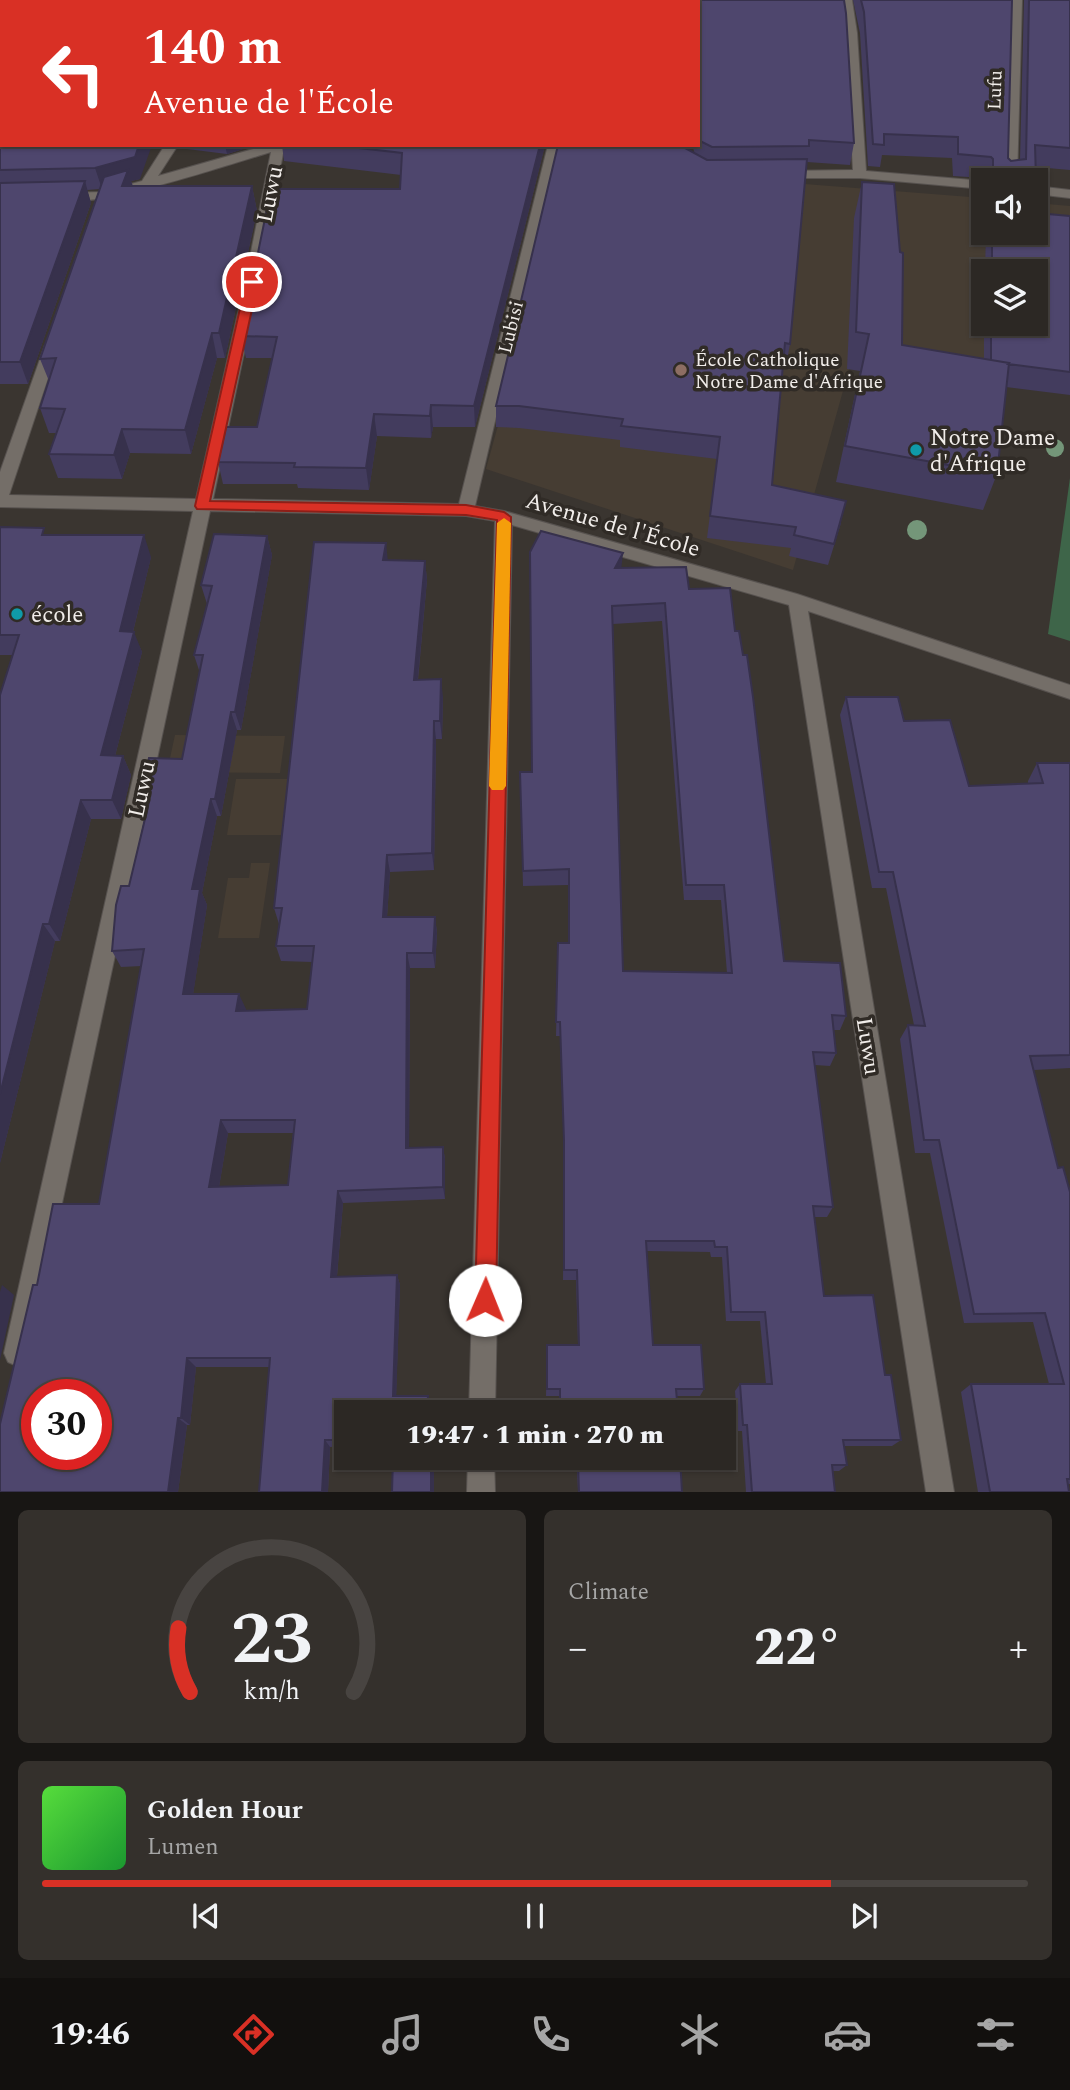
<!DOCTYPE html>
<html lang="en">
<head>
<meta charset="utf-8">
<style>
  :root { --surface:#2c2824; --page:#34302c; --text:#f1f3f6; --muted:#a6a6a6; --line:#484441; --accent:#d93025 }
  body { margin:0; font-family:Spectral,serif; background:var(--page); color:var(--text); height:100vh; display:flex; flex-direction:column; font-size:26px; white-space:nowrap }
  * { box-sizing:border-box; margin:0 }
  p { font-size:23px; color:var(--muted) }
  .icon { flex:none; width:38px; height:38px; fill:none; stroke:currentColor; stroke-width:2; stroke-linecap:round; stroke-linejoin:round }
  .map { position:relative; height:1492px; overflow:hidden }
  .drawer { display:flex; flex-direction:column; gap:18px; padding:18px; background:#181614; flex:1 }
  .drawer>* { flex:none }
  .banner { position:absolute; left:0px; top:0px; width:700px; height:147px; box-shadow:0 2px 5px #0004,0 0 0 2px var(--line); background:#d93025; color:#fff; overflow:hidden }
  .tools { position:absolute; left:971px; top:168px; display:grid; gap:14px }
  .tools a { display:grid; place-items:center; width:77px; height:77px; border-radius:0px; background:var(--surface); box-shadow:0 2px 5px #0004,0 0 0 2px var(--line); font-size:35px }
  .speed { position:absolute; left:21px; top:1379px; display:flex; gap:14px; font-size:35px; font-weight:700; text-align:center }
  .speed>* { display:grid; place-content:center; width:91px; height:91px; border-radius:50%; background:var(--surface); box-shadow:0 2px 5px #0004,0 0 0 2px var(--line); line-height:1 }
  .speed .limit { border:10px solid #d22; background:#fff; color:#111 }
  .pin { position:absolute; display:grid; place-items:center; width:60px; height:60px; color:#fff; margin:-30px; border:4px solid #fff; border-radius:50%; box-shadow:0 2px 7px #0007 }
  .me { position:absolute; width:77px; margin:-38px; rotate:1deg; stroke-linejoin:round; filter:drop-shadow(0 0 5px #0008) }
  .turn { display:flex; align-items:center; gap:24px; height:147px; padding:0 28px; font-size:32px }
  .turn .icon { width:91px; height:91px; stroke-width:2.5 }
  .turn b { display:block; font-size:49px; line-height:60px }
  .big { font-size:52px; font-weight:800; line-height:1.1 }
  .drawer .widget { flex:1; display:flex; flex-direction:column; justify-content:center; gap:10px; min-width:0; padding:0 24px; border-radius:10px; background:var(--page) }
  .drawer .dial { align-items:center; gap:0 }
  .dial svg { height:182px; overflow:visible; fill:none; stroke:var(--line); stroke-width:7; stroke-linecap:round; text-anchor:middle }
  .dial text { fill:var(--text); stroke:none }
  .song { display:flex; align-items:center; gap:21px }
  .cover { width:84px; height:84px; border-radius:10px; background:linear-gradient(135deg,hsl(110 70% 55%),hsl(130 70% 35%)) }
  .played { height:7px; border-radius:4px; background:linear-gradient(90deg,var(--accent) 80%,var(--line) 80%) }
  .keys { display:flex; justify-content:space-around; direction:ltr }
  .heat { display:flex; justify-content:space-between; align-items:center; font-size:38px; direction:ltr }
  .drawer .tiles { flex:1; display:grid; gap:18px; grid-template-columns:1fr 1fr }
  .widget:last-child { grid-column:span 2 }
  .trip { position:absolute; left:334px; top:1400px; width:402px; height:70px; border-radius:0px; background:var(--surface); box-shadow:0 2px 5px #0004,0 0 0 2px var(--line); font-weight:800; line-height:70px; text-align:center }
  .tabs { display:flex; height:112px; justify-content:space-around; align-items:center; background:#12100e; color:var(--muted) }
  .tabs .icon { width:49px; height:49px }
  .tabs .selected { color:var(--accent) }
  .tabs b { font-size:32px; color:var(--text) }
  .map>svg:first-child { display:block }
  .built { fill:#463d33; fill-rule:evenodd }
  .green { fill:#3e6549 }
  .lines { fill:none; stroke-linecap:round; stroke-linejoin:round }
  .minor-casing { stroke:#57524f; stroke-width:2 }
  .minor { fill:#746e68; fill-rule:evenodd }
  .tree { fill:#749679 }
  .wall { fill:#433c5e; fill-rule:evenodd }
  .shaded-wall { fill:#37314c }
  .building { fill:#4e466d; stroke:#37314c; stroke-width:2; fill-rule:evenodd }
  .route { fill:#d93025; stroke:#8d1f18; stroke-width:2 }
  .slow { fill:#f59e0b }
  .education-dot { fill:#8d6e63; stroke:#302b26; stroke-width:2.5 }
  .culture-dot { fill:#0f9aa8; stroke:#302b26; stroke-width:2.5 }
  .labels { text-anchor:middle; stroke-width:7; stroke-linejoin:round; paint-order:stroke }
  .far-street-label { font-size:19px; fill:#f1edea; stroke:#302b26 }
  .far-poi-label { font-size:19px; fill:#f1edea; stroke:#302b26; text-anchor:start }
  .street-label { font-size:23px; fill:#f1edea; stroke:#302b26 }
  .poi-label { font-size:23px; fill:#f1edea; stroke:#302b26; text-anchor:start }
</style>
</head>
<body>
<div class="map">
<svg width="1070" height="1492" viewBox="0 0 1070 1492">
  <rect width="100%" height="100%" fill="#3a3530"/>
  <path class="built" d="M792 183 983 198 984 233H1036V203L1070 206V384L853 355 793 570 486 469 564 186ZM984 271H1036V324H984Z
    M175 735 285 736 280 773 167 772Z
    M236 779H289L281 835H227Z
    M251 863H270L259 938H218L228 878H249Z"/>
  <path class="green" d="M1070 478V641L1048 634Z"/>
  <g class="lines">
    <g class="minor-casing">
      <path id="minor" d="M475 0H487L474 2Z
        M840 0H852L857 33 866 171 984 181V189L860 178H777L775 175 782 171 853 170 845 33Z
        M1010 0H1022L1017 180H1004Z
        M165 145H178L158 176 267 145H288L284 148 259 282 213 499 459 504 548 145H560L475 506 504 511 797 594 1070 685V699L808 611 954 1492H926L789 605 512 525 495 1412H469L495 521 466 516 210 511 30 1353 26 1362 17 1366 8 1362 4 1353 193 511 0 507V472L45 345 52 340 59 345 9 495 196 499 245 282 271 152C236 162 79 216 56 197L63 193 102 192 142 181Z
        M1036 186 1070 190V198L1036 194Z
        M468 1458H494L495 1492H467Z"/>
    </g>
    <use href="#minor" class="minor"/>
  </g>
  <g class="tree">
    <circle cx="1055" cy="448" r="9"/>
    <circle cx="917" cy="530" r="10"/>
  </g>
  <path class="wall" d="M0 0H462L460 2H2L140 179 131 181 133 186H252L257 211 225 358H217L191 454 130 453 122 479 58 478 49 454 56 433H49L40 408 49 381 40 359 100 189 87 190 91 203 28 384H0Z
    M853 0H1012L1008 158 1011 161 1020 160 1024 0H1070V170L1036 167 1037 213 1070 216V395L1006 387 997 474 983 510 836 482 860 371 847 369 854 218 862 182 902 345 984 359V324H1036V271H985L986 233H1036V180H986L984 178 953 176 952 158 882 155 880 167 868 166 860 33Z
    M698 2 854 143 850 165 807 162 790 344 786 366 783 365 772 485 841 523 828 565 789 556 791 548 707 538 717 459 620 447V440L519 428 496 427V406L685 148 695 154 692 145H698Z
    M179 145H256L227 154 179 148Z
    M282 145H545L475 427H433L431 438 377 436 369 490 298 488 297 484H223L218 462 257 427 272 358H246L241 336 400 189 401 175 284 161Z
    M0 527 48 535 151 557 133 632 142 652 115 756H123L131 775 121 819H91L60 941H55L0 1163V695L13 655H0Z
    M267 536 272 555 241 730H237L221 816H217L202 893 207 905 193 994 246 1009 245 1011 307 1009 312 962 281 961 276 946 279 924 274 908 388 560 425 561 427 580 418 680 443 697 442 739H436L434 870 390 872 387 917H435L437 933 435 968H410L409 1148 443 1147 445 1159V1199L343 1203 337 1277 397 1275 400 1285 396 1396 431 1403 430 1412H346V1446L330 1447 328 1492H259L270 1367H196L190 1425H187L178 1492H0L37 1285 99 1204 142 966 121 967 112 951 129 886 145 816 139 802 182 759 200 673 194 655 207 604 201 585ZM228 1133H293L288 1185 219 1187Z
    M621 568 689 589 735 631 784 961 846 1016 840 1030H833L836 1053 830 1066 815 1065 833 1207 827 1217H814L824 1296 885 1375 901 1440 892 1446H844L847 1465 839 1471H833L835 1492H746L742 1431H738L735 1391 740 1384H766L760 1321H726L722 1257H711L710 1252 647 1251 653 1345 704 1389 700 1396H677L678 1412H560L559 1396H546L547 1345H578L576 1280H563L564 1153 560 1036H556L558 943H568V885L523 886 520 772H532ZM662 621 684 900H721L727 973 623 971 613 624Z
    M846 697 904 721 969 786 1028 783V781L1037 763H1070V1068L1034 1070 1058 1168 1070 1192V1484H1068L1069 1492H978L961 1392 971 1384H1049L1033 1322 964 1323 930 1153H915L900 1039 908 1025H914L886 888H872L840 715Z
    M560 1458H680L682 1492H578L577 1470H560Z"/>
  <path class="shaded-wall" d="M439 0H462L460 2H437Z
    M139 145H152L140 179 131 181 135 194 102 189 95 168Z
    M225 145H256L227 154Z
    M540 145H545L475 427 474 406Z
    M85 181 91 203 28 384 20 362Z
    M252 186 257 211 225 358 219 333Z
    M212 333 217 358 191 454 185 430Z
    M431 405 433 427 431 438 430 416Z
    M374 414 377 436 369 490 366 468Z
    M122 429 130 453 122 479 114 455Z
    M144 535 151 557 128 652 120 631Z
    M267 536 272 555 241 730 235 712Z
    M386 543 388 562 383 560Z
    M623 553 621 571 615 568Z
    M425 561 427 580 416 698 414 680Z
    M134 632 142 652 110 775 101 755Z
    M441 679 443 697 442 739 440 721Z
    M231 712 237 730 221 816 215 799Z
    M434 721 436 739 434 870 432 853Z
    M123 756 131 775 121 819 112 800Z
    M211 799 217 816 202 893 207 905 191 1008 183 994 192 889Z
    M81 800 91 819 60 941 49 924Z
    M387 855 390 872 386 933 383 917Z
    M435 917 437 933 435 968 433 953Z
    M43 924 55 941 0 1163V1094Z
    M407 953 410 968 409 1161 406 1148Z
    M239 994 246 1009 243 1026 236 1011Z
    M221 1120 228 1133 217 1199 209 1187Z
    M443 1147 445 1159V1199L443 1187Z
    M338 1191 343 1203 336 1287 331 1277Z
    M397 1275 400 1285 396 1404 393 1396Z
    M2 1285 14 1295 0 1360V1292Z
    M187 1358 196 1367 190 1425 181 1418Z
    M428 1396 431 1403 430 1412H427Z
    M178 1418 187 1425 178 1492H168Z
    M325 1440 330 1447 328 1492H322Z
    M431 1458H434V1492H431Z"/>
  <path class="building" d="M0 0H429L427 2H2V145H139L135 157 95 168 0 170Z
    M485 0H844L846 13 854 143 809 140V146L712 147 700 141 698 134V2H485Z
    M861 0H1012L1008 158 1011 161 1026 159 1029 0H1070V148L1035 145 1037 213 1070 216V372L1008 364 1009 363 991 360V324H1036V271H992V233H1036V180H993V159L991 157 958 154V137L884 134V145L873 144 864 12Z
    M333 145H540L474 406 431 405 430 416 374 414 366 468 294 467 295 463 218 462 226 427H257L277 337 241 336 271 189H400L402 153Z
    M558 145H684L685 148 707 160 807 159 790 344 785 343 772 485 846 501 834 544 794 535 796 527 710 516 720 437 621 426 623 419 519 406H496Z
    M128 170 122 186H252L219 333H212L185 430 122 429 114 455 49 454 65 409 40 408 56 358 40 359 104 177Z
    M85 181 20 362H0V183Z
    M862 182 894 184 900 252 903 253 902 345 1009 363 997 474 845 446 869 334 856 332Z
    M0 527 44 528 42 535H144L120 631 134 632 101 755 123 756 112 800H81L49 924H43L0 1094V695L19 635H0Z
    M541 531 623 553 615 568 686 567 689 589 730 588 735 631H739L743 655H747L753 697 784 961 840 963 846 1016 832 1015 836 1053 813 1052 833 1207 813 1206 824 1296 873 1295 885 1375H891L901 1440H843L847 1465H832L835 1492H752L747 1425H743L740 1384H772L765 1312H731L727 1247H715L714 1241H646L653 1345H701L704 1389H676L678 1412H560V1389H547V1345H579L577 1270H564V1141L560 1022H556L558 943H569V869L523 871 520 772H532L530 552ZM665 603 686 885H724L732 973 623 971 612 606Z
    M214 534 267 536 235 712H231L215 799H211L192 889H200L183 994H239L236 1011 307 1009 314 946H276L282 908H274L314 542 386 543 383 560 425 561 414 680 441 679 440 721H434L432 853 387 855 383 917H435L433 953H407L406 1148 443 1147V1187L338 1191 331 1277 397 1275 393 1396H428L427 1412H346V1440H325L322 1492H259L270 1358H187L181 1418H178L168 1492H0V1424L33 1285H37L53 1204H99L144 949 112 951 116 905 121 886H129L149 802H139L149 758 182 759 203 655H194L212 586 201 585ZM221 1120H295L288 1185 209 1187ZM37 1395H96V1454H37Z
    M846 697H898L904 721 950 720 969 786 1043 783 1037 763H1070V1055L1030 1056 1058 1168 1063 1167 1070 1192V1479H1067L1069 1492H990L971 1384H1064L1045 1313 974 1314 939 1140H924L908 1025 925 1026 893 872H879Z
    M393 1458H431V1492H392Z
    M561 1458H680L682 1492H579L578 1464H561Z"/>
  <path class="route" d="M252 279 258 282 210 501 466 505 504 512 511 517 496 1300 492 1308 485 1311 478 1308 475 1300 497 520 466 515 197 509 195 506 246 282Z"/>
  <path class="slow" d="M504 518 511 523 506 786 503 790H492L489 786 497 523Z"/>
  <circle class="education-dot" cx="681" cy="370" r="7"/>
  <g class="culture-dot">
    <circle cx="916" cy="450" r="7"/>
    <circle cx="17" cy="614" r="7"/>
  </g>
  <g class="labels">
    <g class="far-street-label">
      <text transform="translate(994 90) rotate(-88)" y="7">Lufu</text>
      <text transform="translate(510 327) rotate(-76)" y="7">Lubisi</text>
    </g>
    <g class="far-poi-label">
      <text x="695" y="366">École Catholique<tspan x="695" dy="22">Notre Dame d'Afrique</tspan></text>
    </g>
    <g class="street-label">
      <text transform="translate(269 194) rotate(-79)" y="8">Luwu</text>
      <text transform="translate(613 524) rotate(16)" y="8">Avenue de l'École</text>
      <text transform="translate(141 789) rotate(-78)" y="8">Luwu</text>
      <text transform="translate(869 1046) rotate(81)" y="8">Luwu</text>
    </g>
    <g class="poi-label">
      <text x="930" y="445">Notre Dame<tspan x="930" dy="26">d'Afrique</tspan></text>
      <text x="31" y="622">école</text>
    </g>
  </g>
</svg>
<div class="tools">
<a><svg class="icon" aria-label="sound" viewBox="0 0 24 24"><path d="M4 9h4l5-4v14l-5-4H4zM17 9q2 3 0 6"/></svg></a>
<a><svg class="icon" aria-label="layers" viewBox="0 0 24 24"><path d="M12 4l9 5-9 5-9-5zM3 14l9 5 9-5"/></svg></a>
</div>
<div class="speed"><div class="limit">30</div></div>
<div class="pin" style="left:252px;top:282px;background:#d93025"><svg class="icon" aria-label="arrive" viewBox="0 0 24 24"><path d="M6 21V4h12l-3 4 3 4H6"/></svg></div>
<svg class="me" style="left:485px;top:1300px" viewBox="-20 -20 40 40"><circle r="19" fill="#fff"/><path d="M0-13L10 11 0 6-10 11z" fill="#d93025"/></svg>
<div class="trip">19:47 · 1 min · 270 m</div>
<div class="banner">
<div class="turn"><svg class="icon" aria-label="left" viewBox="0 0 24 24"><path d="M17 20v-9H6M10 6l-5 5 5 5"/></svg><div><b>140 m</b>Avenue de l'École</div></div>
</div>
</div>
<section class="drawer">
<div class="tiles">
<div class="widget dial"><svg viewBox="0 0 100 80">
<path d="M14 69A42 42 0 1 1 86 69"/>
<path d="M14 69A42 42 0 0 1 9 41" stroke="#d93025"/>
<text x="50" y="56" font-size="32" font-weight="700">23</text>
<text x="50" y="72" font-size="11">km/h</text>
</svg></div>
<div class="widget"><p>Climate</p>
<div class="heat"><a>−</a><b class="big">22°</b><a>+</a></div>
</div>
<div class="widget">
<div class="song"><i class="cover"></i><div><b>Golden Hour</b><p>Lumen</p></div></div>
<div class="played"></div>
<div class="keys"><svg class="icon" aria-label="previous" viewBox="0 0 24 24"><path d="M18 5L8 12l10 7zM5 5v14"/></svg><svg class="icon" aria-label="pause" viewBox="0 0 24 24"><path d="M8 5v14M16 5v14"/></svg><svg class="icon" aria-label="next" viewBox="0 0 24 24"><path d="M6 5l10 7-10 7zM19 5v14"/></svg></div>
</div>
</div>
</section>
<nav class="tabs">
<b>19:46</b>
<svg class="icon selected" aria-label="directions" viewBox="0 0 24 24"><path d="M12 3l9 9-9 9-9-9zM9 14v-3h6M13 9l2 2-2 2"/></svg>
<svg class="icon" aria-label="music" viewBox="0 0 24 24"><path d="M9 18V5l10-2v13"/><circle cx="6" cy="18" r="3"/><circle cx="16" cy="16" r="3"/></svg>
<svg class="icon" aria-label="phone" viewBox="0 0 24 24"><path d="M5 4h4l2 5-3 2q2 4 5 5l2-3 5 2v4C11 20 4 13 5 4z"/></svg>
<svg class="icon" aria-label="climate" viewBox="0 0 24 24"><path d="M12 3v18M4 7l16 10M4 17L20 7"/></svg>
<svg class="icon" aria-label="car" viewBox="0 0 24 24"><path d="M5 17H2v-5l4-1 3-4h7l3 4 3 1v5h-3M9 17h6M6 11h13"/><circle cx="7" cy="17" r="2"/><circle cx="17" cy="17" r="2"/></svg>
<svg class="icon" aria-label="filters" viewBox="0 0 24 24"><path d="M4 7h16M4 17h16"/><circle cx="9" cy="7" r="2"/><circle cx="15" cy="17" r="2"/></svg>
</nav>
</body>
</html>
